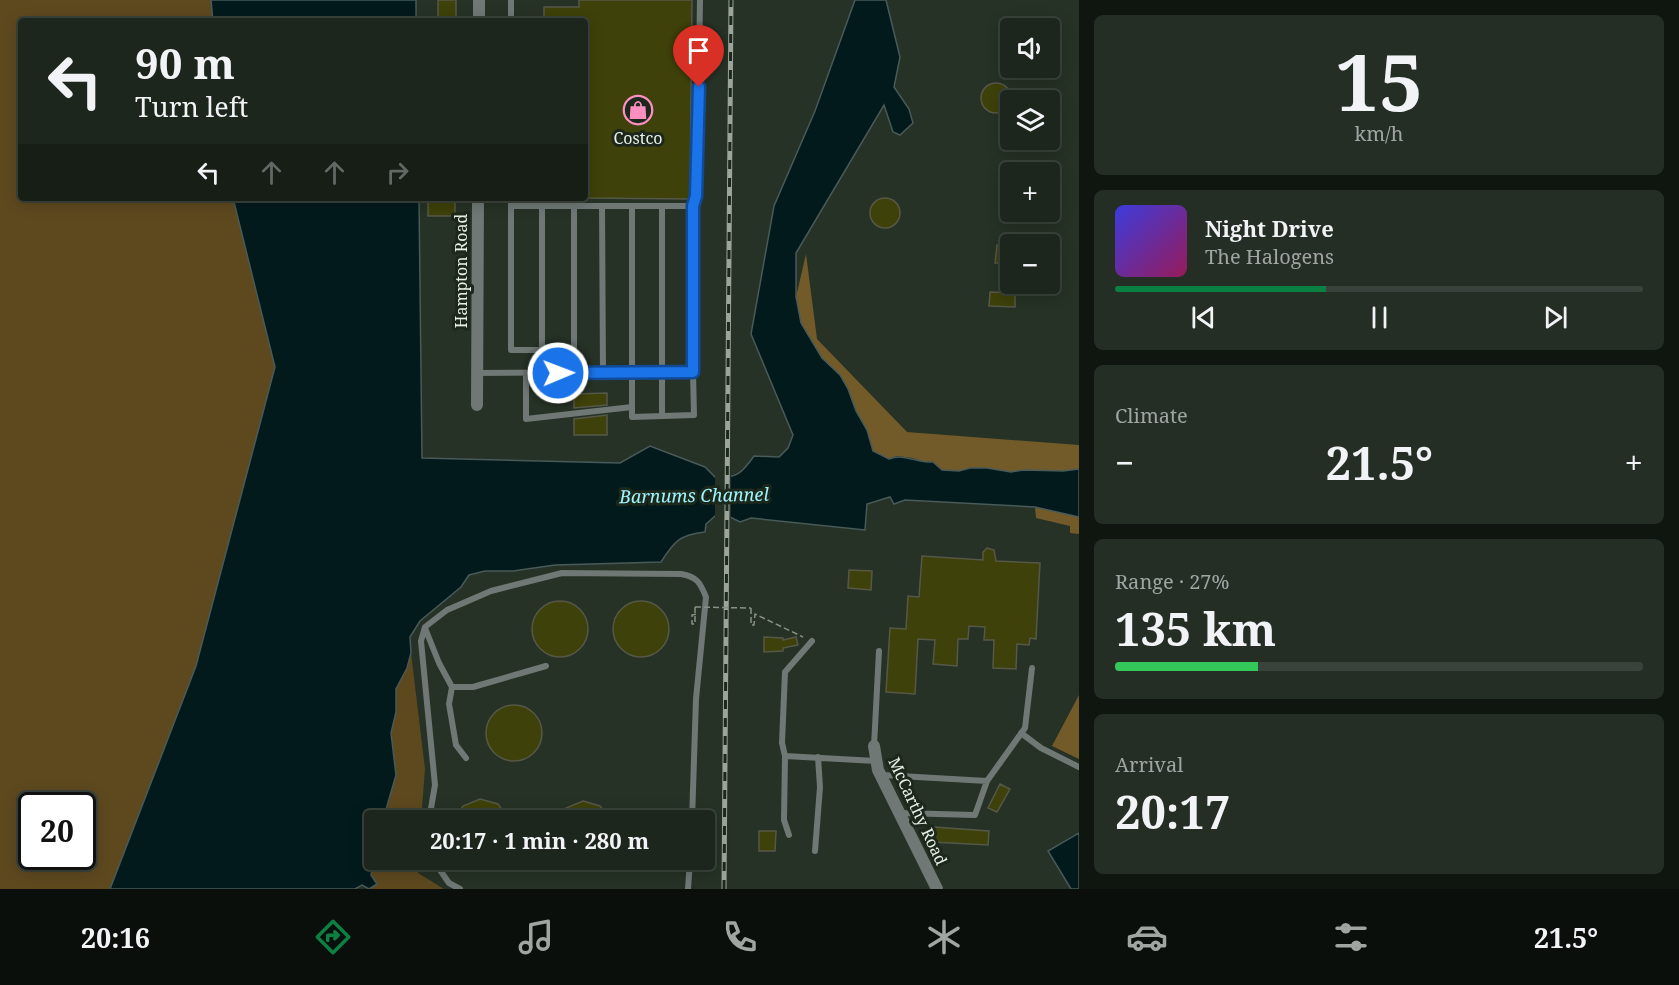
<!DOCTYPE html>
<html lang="en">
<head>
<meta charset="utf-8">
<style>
  :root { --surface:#1c261c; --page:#252e25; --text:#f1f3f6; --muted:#a0a5a3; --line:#3a433b; --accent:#0b8043 }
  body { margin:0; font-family:"Noto Serif",serif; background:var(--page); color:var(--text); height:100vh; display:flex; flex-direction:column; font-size:22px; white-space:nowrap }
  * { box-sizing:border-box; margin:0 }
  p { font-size:20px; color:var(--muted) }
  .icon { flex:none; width:33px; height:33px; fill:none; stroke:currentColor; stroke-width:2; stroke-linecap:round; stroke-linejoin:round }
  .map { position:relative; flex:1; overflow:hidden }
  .drawer { display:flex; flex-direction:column; gap:15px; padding:15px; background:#0f150f; width:600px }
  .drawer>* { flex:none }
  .guide { position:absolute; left:18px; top:18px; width:570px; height:183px; border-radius:6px; box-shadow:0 3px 15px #0003,0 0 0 2px var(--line); background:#1c261c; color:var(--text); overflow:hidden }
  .controls { position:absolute; left:1000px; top:18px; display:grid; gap:12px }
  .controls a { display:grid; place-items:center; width:60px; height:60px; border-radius:6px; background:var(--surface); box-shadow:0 3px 15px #0003,0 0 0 2px var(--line); font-size:30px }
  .speed { position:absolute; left:18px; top:792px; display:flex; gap:12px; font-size:30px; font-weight:700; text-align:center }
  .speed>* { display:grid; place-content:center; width:78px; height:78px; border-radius:50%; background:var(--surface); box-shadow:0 3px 15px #0003,0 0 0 2px var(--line); line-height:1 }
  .speed .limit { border:3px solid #111; border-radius:9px; background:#fff; color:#111 }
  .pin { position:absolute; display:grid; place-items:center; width:51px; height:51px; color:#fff; margin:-62px -26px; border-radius:50% 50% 50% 0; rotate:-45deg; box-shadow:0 0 6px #0007 }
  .pin .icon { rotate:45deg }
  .me { position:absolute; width:66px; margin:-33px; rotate:89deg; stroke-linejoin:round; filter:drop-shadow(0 0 4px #0008) }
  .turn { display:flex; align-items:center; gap:21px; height:126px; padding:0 18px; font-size:27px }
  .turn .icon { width:78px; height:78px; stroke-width:2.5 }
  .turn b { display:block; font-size:42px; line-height:51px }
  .lanes { display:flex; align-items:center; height:57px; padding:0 18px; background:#0003; justify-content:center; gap:30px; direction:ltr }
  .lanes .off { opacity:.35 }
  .big { font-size:45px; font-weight:700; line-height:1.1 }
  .drawer .card { flex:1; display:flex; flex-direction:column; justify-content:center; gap:9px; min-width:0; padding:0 21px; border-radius:9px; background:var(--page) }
  .drawer .dial { align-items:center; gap:0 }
  .dial b { font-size:78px; line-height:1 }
  .song { display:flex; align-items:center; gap:18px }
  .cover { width:72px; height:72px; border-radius:9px; background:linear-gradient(135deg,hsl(240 70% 55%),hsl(330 70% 35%)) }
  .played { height:6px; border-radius:3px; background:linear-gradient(90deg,var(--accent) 40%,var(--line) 40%) }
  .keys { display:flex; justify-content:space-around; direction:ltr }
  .heat { display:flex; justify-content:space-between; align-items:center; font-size:33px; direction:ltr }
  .charge { height:9px; border-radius:4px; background:linear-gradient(90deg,#34c759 27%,var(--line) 0) }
  .trip { position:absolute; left:364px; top:810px; width:351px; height:60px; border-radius:6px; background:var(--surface); box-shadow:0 3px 15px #0003,0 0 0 2px var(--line); font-weight:700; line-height:60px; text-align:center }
  .dock { display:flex; height:96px; justify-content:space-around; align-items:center; background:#0b0f0b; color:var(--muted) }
  .dock .icon { width:42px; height:42px }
  .dock .active { color:var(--accent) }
  .dock b { font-size:27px; color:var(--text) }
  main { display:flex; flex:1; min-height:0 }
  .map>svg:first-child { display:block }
  .green { fill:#5e491f; fill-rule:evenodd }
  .forest { fill:#735b29 }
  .water { fill:#031a1c; stroke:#485a59; stroke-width:1.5 }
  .pier { fill:#263226 }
  .building { fill:#3e4109; stroke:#565847; stroke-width:1.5 }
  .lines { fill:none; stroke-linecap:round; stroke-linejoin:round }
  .path { stroke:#889187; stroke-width:1.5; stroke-dasharray:6 3; stroke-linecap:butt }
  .service { stroke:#6f7875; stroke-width:6 }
  .minor { stroke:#6f7875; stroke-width:12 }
  .rail-casing { stroke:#9ca59b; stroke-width:5 }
  .rail { stroke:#1d281c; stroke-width:3; stroke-dasharray:9; stroke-linecap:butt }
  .path-bridge { stroke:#889187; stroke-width:1.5; stroke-dasharray:6 3; stroke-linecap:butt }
  .route-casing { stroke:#114b97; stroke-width:15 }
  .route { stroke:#1a73e8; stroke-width:10 }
  .labels { text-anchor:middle; stroke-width:6; stroke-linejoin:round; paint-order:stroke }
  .poi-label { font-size:16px; fill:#e9f0e8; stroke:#1d281c }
  .street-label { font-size:16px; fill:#e9f0e8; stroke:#1d281c }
  .water-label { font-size:18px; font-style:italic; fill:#9df4fc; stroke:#1d281c }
</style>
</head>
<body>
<main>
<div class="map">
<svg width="1079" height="889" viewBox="0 0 1079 889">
  <rect width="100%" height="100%" fill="#263226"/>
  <path class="green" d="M0 0H211L213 21H21V198H233L275 367 196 666 110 889H0ZM32 806H82V856H32Z
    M411 653 425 769 421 820H384L396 775 391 733 396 712V689L407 668Z
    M375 851V860H419L418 873 444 889H370L377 884 371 875Z"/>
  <path class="forest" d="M806 254 817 339 907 432 1079 445V469L1063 471 1023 470 1011 472 987 468H970L959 471 942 470 933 462H925L913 458 897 456 889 459 873 451 867 430 856 411 848 389 822 358 801 323 796 297Z
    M1035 507 1079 517V534L1070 533V526L1036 518Z
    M1079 695V759L1052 746Z"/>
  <path class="water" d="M211 0H416V21H213Z
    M855 0H886L900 57 894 87 909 109 913 123 900 135 893 132 884 105 796 253V297L801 323 822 358 840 375 848 389 856 411 867 430 873 451 889 459C904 453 917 463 933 462L942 470 959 471 970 468H987L1011 472 1023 470 1063 471 1079 469V517L1035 507 905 500 894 504 890 497 867 504 865 530 751 518 740 522 730 517 715 516 706 524 705 532C680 535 675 540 661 562L555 565 513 571H485L469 575 461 587 420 621 410 637 411 653 407 668 396 689V712L391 733 396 775 383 820H375V851L371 875 377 884 369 889 362 885 355 889H110L196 666 275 367 233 198H419L422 458 620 463 650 446 705 467 716 478C737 478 742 473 754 456L779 457 788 448 793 435 751 334 774 206 815 111Z
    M1079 833V889H1071L1048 851Z"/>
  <path class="pier" d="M715 476H731V519H715Z"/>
  <path class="building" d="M438 0H456V21H438Z
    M579 0H692L690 199 585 198V21H544V7H579Z
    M981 98a15 15 0 1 1 30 0a15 15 0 1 1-30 0Z
    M428 198H455V216H428Z
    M870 213a15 15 0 1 1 30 0a15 15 0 1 1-30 0Z
    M997 245 1006 246 1004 263H995Z
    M990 292 1015 293V307L989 306Z
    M607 393V405L574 408V394Z
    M607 415V435H574V419Z
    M987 548 994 550 996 561 1040 563 1036 639 1030 638 1029 645 1017 644 1016 669 993 668 994 640H984L985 627 969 626 968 639H958L957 666 933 664 935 640 918 639 915 694 886 692 890 628 906 629 908 596 919 597 922 556 983 560V552Z
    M849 570 872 571 871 590 848 588Z
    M532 629a28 28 0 1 1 56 0a28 28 0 1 1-56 0Z
    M613 629a28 28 0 1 1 56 0a28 28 0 1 1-56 0Z
    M764 637 783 638V640L796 637 798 645 783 648V651L764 652Z
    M486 733a28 28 0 1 1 56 0a28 28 0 1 1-56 0Z
    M1000 784 1010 789 997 812 988 808Z
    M480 799 498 804 509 820H454L463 806Z
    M583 801 600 806 611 820H558L566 808Z
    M934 827 989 831 988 845 933 842Z
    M759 831H776L775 851H759Z"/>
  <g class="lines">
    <path class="path" d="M695 607V624H692V615L697 614
      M751 608V625H754L755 614 803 637"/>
    <path class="service" d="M511 0V21
      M511 198V206H693
      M511 206V350H542
      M542 206V373
      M602 206 603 373
      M632 206V417L694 415 693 372
      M662 206V416
      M477 373 693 372V206L697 196 700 0
      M526 373V419L632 407
      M574 373V206
      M425 628 439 663 452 687H473L546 666
      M812 641 785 672 782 743 785 756 876 761
      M452 687 449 704 456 745 466 758
      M1021 733 1041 748 1079 767
      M874 746 879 651
      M785 756 784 820 789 835
      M882 775 987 781 975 815 899 813
      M987 781 1025 728 1032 668
      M429 820 435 785 421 641 425 627 447 610 491 591 562 573 681 574C697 577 700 582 706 597L696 699 692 820
      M815 851 820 787 818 757
      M433 860 449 883 460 889
      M688 889 690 860"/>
    <path class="minor" d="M479 21V0
      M477 405 478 198
      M874 746 878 770 937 889"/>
    <g class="rail-casing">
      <path id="rail" d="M724 889 731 0"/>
    </g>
    <use href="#rail" class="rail"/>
    <path class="path-bridge" d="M695 607 751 608"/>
  </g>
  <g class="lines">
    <g class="route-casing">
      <path id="route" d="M558 373 693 372V206L696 196 699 87"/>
    </g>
    <use href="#route" class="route"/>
  </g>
  <defs>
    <g id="shop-ring" transform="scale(1.5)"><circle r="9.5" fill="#1d281c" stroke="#fd8ec0" stroke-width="1.5"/><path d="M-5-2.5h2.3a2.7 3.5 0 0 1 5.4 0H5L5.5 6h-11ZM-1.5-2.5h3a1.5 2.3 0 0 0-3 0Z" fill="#fd8ec0"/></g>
  </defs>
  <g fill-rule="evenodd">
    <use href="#shop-ring" x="638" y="110"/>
  </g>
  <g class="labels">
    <g class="poi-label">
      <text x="638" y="144">Costco</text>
    </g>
    <g class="street-label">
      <text transform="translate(461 271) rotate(-90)" y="6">Hampton Road</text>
      <text transform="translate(918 811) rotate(65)" y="6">McCarthy Road</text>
    </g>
    <g class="water-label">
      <text transform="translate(694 496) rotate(-1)" y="6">Barnums Channel</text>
    </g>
  </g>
</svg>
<div class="controls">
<a><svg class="icon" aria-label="sound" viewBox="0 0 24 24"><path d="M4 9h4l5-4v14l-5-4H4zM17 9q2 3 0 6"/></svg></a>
<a><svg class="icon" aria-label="layers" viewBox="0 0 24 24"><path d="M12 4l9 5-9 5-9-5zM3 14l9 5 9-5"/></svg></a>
<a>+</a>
<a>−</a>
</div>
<div class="speed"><div class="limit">20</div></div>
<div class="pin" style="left:699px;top:87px;background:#d93025"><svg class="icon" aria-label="arrive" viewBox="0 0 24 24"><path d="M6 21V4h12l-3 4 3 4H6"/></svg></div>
<svg class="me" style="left:558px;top:373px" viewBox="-20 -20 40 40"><circle r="17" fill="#1a73e8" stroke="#fff" stroke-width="3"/><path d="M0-11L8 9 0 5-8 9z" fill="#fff"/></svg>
<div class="trip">20:17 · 1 min · 280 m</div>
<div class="guide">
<div class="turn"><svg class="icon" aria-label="left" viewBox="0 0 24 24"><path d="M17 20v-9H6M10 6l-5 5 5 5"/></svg><div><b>90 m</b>Turn left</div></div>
<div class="lanes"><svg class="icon" aria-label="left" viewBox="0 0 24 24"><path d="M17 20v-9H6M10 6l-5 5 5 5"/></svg><svg class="icon off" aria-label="ahead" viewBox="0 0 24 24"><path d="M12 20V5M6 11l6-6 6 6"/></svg><svg class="icon off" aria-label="ahead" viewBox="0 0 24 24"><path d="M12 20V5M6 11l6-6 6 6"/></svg><svg class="icon off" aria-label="right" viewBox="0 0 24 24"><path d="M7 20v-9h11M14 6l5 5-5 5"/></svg></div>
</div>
</div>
<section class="drawer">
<div class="card dial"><b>15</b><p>km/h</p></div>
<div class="card">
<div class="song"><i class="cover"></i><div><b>Night Drive</b><p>The Halogens</p></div></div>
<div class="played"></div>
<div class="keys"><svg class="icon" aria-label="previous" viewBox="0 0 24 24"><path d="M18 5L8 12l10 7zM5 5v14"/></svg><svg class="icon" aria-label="pause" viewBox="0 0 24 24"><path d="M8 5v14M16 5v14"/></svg><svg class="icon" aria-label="next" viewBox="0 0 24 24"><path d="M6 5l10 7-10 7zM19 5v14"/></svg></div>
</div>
<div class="card"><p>Climate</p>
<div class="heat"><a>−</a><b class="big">21.5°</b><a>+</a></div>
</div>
<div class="card"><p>Range · 27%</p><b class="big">135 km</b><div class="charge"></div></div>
<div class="card"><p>Arrival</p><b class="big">20:17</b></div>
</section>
</main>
<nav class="dock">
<b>20:16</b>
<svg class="icon active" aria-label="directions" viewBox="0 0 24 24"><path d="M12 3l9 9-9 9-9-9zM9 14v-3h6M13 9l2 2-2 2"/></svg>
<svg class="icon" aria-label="music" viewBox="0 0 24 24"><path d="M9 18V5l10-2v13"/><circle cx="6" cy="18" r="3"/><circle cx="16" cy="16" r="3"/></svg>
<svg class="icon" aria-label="phone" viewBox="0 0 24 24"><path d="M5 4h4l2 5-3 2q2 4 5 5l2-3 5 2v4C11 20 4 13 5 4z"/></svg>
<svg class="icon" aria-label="climate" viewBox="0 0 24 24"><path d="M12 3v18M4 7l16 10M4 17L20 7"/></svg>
<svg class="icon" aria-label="car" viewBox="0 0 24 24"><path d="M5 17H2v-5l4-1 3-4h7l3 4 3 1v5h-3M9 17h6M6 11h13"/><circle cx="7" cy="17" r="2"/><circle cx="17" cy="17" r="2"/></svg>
<svg class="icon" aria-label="filters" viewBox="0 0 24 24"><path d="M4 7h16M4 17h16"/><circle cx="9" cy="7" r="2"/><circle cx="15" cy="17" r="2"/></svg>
<b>21.5°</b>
</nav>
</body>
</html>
